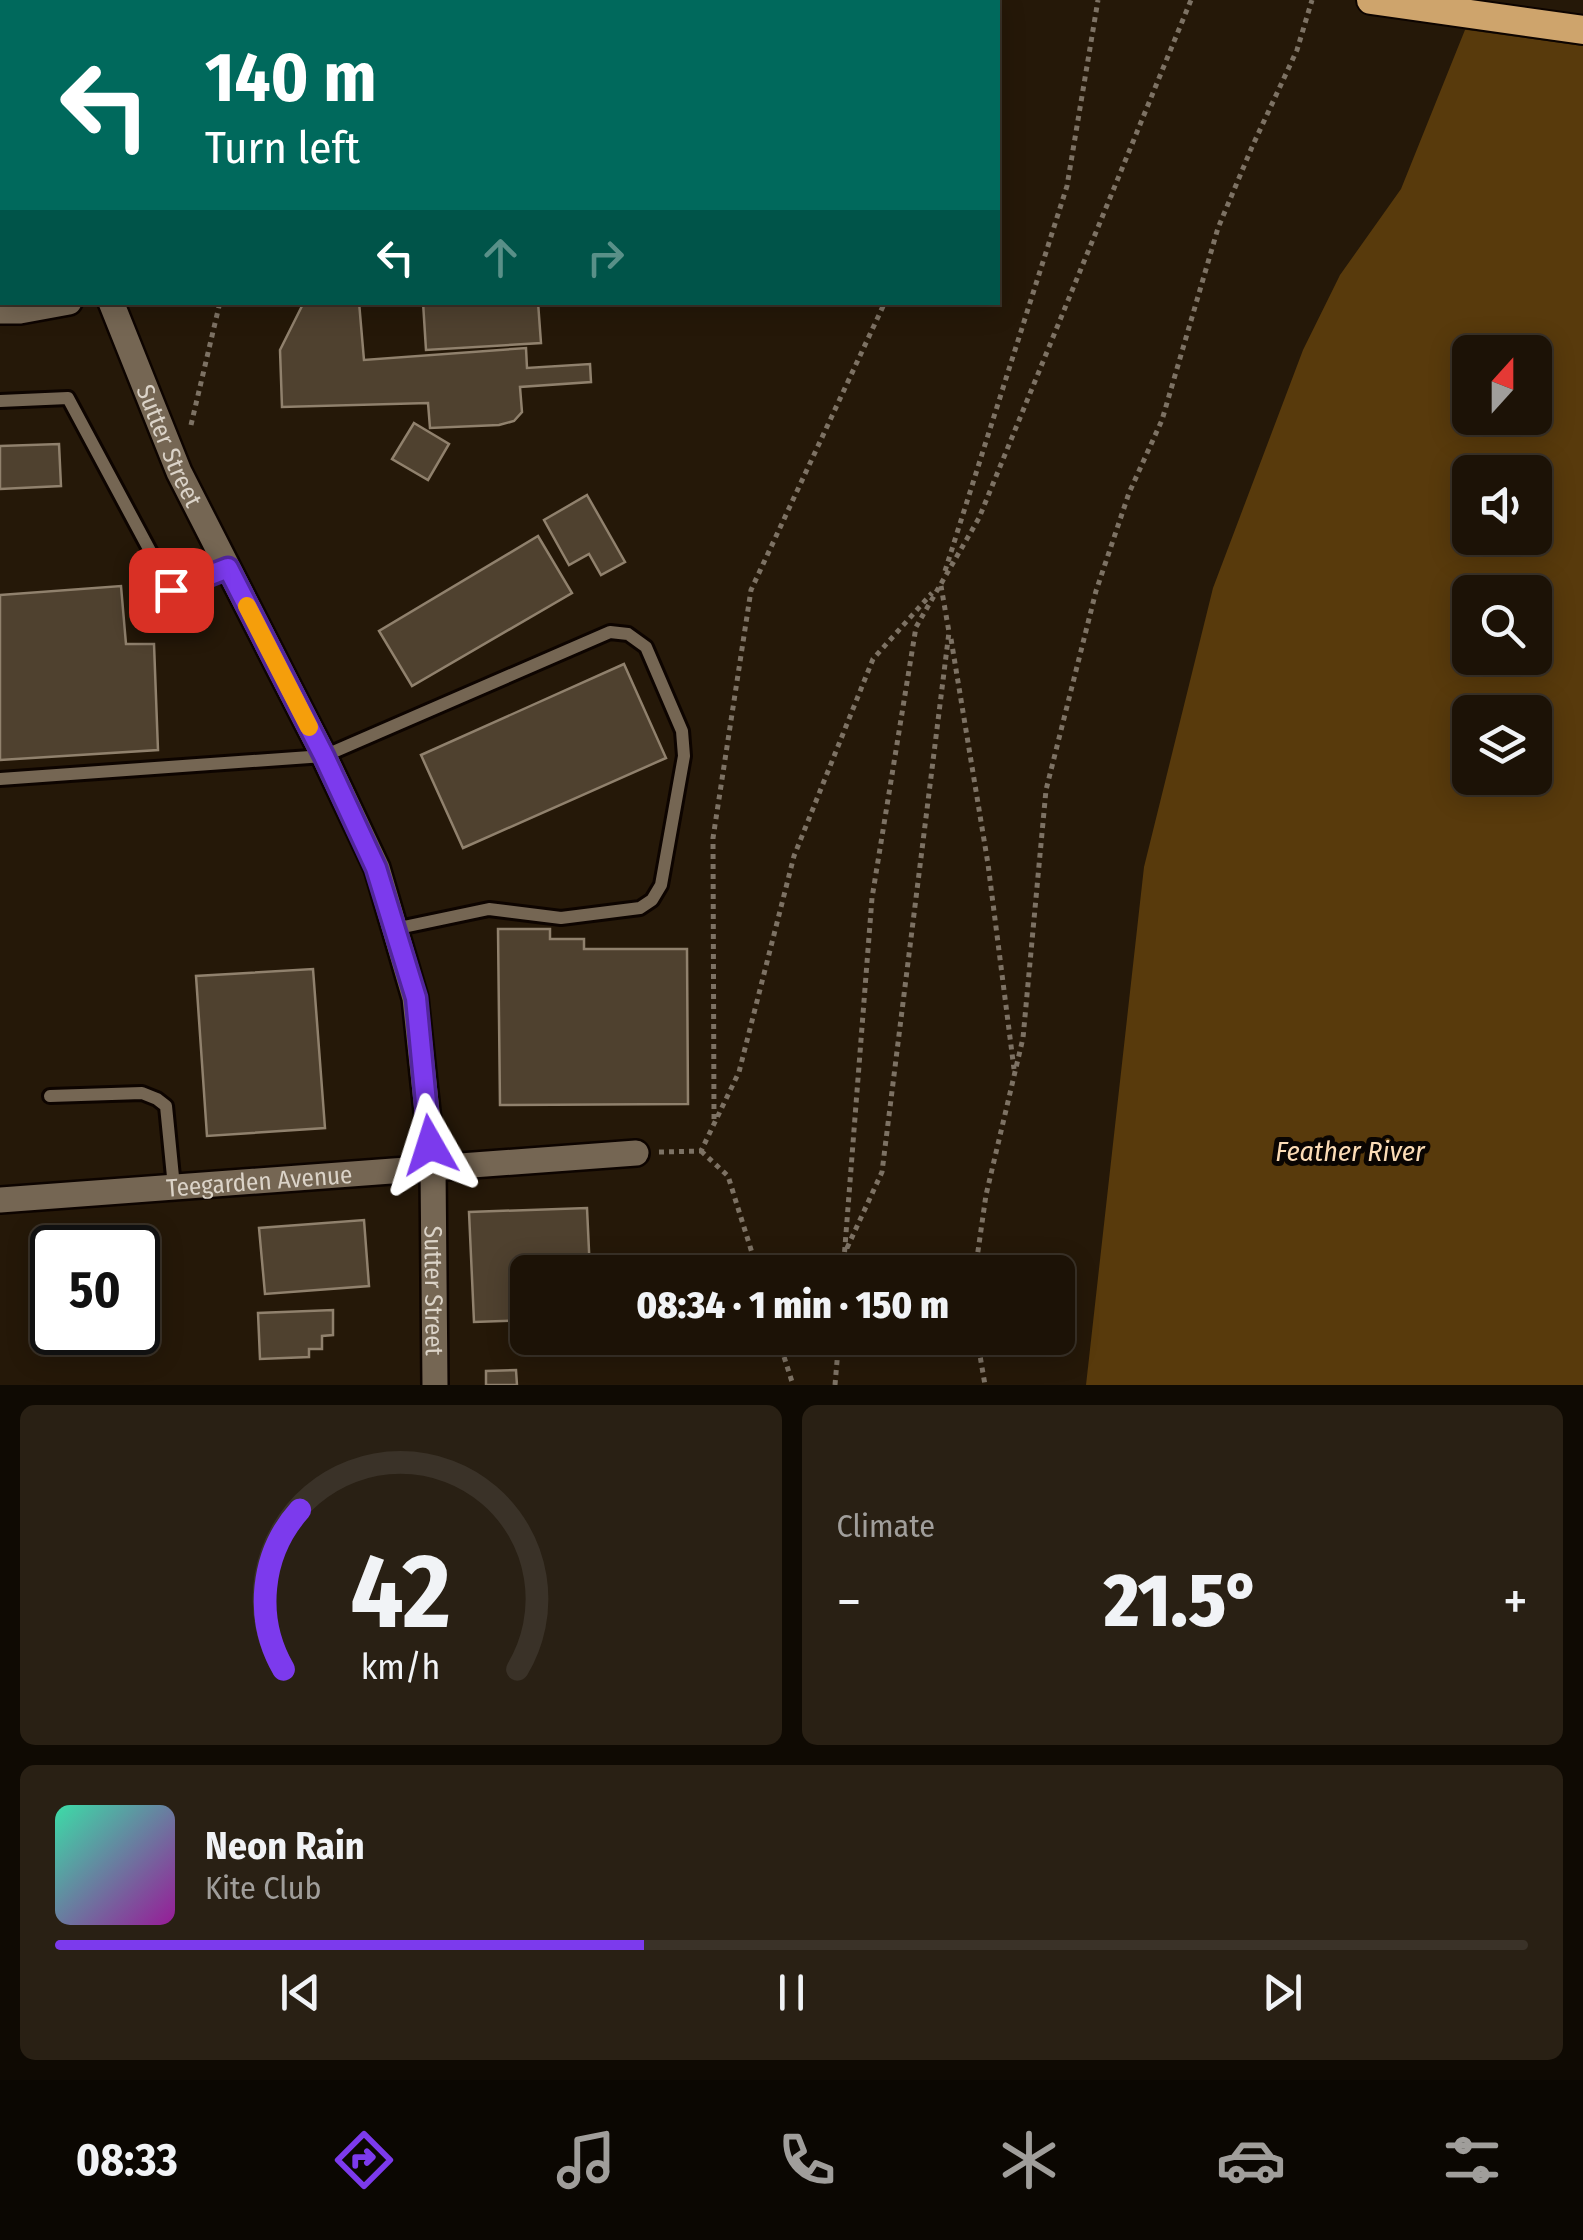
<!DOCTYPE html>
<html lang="en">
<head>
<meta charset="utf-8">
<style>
  :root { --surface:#1c1206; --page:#292014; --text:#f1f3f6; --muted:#a09e9b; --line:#3a3228; --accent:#7c3aed }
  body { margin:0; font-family:"Fira Sans Condensed",sans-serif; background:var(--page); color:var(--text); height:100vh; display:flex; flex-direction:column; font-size:38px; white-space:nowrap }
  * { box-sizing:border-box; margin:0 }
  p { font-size:32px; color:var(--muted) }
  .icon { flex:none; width:55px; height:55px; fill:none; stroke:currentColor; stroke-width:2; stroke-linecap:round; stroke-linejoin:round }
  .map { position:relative; height:1385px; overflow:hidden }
  .side { display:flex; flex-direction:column; gap:20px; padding:20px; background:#0f0a03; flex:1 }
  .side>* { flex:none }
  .banner { position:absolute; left:0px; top:0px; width:1000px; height:305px; box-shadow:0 5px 25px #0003,0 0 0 2px var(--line); background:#00695c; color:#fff; overflow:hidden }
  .needle { width:65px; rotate:21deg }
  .controls { position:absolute; left:1452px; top:335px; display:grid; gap:20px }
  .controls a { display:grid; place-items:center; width:100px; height:100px; border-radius:15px; background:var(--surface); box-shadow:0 5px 25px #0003,0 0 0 2px var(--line); font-size:50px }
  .speed { position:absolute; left:30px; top:1225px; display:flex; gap:20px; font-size:50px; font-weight:700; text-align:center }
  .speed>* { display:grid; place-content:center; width:130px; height:130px; border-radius:50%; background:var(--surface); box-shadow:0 5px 25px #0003,0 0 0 2px var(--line); line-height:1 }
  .speed .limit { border:5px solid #111; border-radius:15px; background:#fff; color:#111 }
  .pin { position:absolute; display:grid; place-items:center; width:85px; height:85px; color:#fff; margin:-42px; border-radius:20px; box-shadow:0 5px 15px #0006 }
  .me { position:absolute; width:110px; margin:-55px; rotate:354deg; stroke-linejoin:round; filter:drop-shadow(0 0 8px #0008) }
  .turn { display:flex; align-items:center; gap:35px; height:210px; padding:0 40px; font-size:45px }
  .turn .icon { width:130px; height:130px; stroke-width:2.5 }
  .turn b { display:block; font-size:70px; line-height:85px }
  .lanes { display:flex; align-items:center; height:95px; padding:0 40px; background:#0003; justify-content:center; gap:50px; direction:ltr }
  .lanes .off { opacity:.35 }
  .big { font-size:75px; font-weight:800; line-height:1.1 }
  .side .widget { flex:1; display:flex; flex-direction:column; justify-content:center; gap:15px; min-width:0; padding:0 35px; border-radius:15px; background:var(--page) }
  .side .dial { align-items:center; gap:0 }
  .dial svg { height:260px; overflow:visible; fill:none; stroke:var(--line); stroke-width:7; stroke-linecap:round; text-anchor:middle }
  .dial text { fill:var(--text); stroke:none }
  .song { display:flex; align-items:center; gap:30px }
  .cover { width:120px; height:120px; border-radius:15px; background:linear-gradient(135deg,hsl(160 70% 55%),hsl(300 70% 35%)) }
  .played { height:10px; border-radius:5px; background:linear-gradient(90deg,var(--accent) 40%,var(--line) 40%) }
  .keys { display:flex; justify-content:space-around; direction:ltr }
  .heat { display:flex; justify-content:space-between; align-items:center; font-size:55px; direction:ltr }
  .side .tiles { flex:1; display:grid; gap:20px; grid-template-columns:1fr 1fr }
  .widget:last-child { grid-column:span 2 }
  .trip { position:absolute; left:510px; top:1255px; width:565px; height:100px; border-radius:15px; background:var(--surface); box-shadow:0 5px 25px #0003,0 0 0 2px var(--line); font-weight:800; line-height:100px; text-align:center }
  .tab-bar { display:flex; height:160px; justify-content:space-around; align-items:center; background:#0b0702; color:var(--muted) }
  .tab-bar .icon { width:70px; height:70px }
  .tab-bar .active { color:var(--accent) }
  .tab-bar b { font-size:45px; color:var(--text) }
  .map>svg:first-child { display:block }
  .water { fill:#583a0c; fill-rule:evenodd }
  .pier { fill:#251808 }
  .building { fill:#4f412f; stroke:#90816d; stroke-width:2.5 }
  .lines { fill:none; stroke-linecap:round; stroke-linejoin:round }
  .service-casing { stroke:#0d0400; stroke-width:18 }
  .minor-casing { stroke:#0d0400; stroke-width:30 }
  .secondary-casing { stroke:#0d0400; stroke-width:30 }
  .trunk-casing { stroke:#0d0400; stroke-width:32 }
  .path { stroke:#7d7264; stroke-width:5; stroke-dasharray:5 5; stroke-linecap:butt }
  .service { stroke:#756653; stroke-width:12 }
  .minor { stroke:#756653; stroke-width:25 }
  .secondary { stroke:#756653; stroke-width:25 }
  .trunk { stroke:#cea46c; stroke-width:28 }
  .route-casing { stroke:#51269a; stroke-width:25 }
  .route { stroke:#7c3aed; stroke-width:18 }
  .slow { stroke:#f59e0b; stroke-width:18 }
  .labels { text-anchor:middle; stroke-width:10; stroke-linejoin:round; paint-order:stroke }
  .street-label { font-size:25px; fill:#dbd3c8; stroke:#0a0502 }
  .water-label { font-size:28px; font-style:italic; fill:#fcdcb6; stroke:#0a0502 }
</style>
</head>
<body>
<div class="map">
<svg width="1583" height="1385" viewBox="0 0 1583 1385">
  <rect width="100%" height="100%" fill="#251808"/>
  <path class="water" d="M1477 0H1583V1385H1086L1144 867 1213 588 1303 350 1340 275 1401 189ZM1470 352H1535V418H1470ZM1470 472H1535V538H1470ZM1470 592H1535V658H1470ZM1470 712H1535V778H1470Z"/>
  <path class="pier" d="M1472 0H1583V46L1460 29Z"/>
  <path class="building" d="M304 302H359L364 360 526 348 527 368 590 364 591 382 520 387 522 412 514 421 499 425 430 428 428 403 282 407 280 350Z
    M423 302H538L541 343 426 350Z
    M414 423 449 444 428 480 392 459Z
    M59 444 61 486 0 489V446Z
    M587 495 625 562 601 575 589 554 569 565 544 520Z
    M538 536 572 593 412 686 379 631Z
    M121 586 126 644H154L158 750 0 760V595Z
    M624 664 666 758 463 848 421 755Z
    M498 929H550V939H584V949H687L688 1104 500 1105Z
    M313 969 325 1128 207 1136 196 976Z
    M587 1208 590 1272H528V1320L474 1322 469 1212Z
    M364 1220 369 1286 265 1294 259 1228Z
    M333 1310V1335L322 1336V1349H309V1357L260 1359 258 1313Z
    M596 1338H676V1345L596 1349Z
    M516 1370 517 1385H486V1371Z"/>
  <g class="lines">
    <g class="service-casing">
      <path id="service" d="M0 401 68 398 171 590 228 567
        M0 779 324 756 610 632 628 634 646 647 682 731 684 756 661 885 652 900 640 908 561 918 489 909 394 929
        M50 1096 142 1093 157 1099 166 1106 174 1187"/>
    </g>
    <g class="minor-casing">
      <g id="minor">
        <path id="s1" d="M0 1200 636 1153"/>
      </g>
    </g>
    <g class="secondary-casing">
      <g id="secondary">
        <path d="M70 0V2"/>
        <path id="s2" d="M111 302 179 472 324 756 377 868 415 998 433 1168 435 1385"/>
        <path d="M0 311H20L69 302"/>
      </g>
    </g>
    <g class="trunk-casing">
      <path id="trunk" d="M1371 0 1583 30"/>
    </g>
    <path class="path" d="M706 2 720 0
      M191 425 220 302
      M945 571 1067 186 1098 0
      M951 639 988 864 1014 1069
      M714 1119 713 838 751 590 885 302
      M701 1151 728 1176 758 1272
      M659 1152 701 1151 739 1072 794 856 873 659 932 593
      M847 1248 882 1172 949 632 941 586
      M843 1272 872 898 916 627 979 518 1191 0
      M975 1272 986 1195 1023 1038 1046 790 1096 591 1129 493 1162 420 1218 228 1252 147 1297 50 1312 0
      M778 1338 793 1385
      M977 1338 985 1385
      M835 1385 839 1338"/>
    <use href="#service" class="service"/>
    <use href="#minor" class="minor"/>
    <use href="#secondary" class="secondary"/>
    <use href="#trunk" class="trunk"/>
  </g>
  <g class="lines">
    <g class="route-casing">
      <path id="route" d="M171 590 228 568 324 756 376 868 416 998 430 1145"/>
    </g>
    <use href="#route" class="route"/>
    <path class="slow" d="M247 606 309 727"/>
  </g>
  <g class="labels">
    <g class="street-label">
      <text dy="9" stroke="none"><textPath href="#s2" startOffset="155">Sutter Street</textPath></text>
      <text dy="9" stroke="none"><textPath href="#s1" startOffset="260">Teegarden Avenue</textPath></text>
      <text dy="9" stroke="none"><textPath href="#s2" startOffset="1055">Sutter Street</textPath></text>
    </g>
    <g class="water-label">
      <text x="1350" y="1161">Feather River</text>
    </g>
  </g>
</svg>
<div class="controls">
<a><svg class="needle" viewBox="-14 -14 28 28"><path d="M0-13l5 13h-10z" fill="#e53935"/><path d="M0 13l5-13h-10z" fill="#a09e9b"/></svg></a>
<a><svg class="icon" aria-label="sound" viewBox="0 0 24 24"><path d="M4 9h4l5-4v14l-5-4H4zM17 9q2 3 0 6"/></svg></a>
<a><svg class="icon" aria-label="search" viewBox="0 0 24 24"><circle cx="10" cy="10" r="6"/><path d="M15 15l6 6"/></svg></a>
<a><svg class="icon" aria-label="layers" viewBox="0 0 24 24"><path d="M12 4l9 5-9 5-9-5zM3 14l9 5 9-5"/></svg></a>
</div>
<div class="speed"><div class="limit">50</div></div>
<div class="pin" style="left:171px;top:590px;background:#d93025"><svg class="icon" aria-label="arrive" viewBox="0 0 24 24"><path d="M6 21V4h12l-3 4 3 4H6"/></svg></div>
<svg class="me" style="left:430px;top:1145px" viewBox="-20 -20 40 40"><path d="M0-17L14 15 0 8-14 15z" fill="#7c3aed" stroke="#fff" stroke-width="4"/></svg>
<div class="trip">08:34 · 1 min · 150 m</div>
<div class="banner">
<div class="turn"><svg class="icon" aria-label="left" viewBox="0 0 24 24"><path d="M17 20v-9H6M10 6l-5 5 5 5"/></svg><div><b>140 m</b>Turn left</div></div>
<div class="lanes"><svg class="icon" aria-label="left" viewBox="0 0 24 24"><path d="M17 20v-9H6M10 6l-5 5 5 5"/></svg><svg class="icon off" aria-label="ahead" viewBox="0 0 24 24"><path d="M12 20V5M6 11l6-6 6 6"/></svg><svg class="icon off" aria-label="right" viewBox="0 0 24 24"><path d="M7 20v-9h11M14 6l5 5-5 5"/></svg></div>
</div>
</div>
<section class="side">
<div class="tiles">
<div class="widget dial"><svg viewBox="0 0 100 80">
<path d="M14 69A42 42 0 1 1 86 69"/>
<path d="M14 69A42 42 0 0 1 19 20" stroke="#7c3aed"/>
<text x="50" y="56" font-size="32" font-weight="700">42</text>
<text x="50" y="72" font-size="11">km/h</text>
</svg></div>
<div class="widget"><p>Climate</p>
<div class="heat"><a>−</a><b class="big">21.5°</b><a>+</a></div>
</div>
<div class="widget">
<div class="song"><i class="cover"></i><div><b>Neon Rain</b><p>Kite Club</p></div></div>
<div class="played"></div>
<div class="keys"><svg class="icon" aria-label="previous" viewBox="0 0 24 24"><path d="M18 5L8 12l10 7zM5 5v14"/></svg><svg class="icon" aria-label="pause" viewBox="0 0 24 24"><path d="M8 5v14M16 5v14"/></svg><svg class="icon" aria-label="next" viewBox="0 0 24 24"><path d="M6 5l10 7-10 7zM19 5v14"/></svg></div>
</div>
</div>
</section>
<nav class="tab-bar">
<b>08:33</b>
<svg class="icon active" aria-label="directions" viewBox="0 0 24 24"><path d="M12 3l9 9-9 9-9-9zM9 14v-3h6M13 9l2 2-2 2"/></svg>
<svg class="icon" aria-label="music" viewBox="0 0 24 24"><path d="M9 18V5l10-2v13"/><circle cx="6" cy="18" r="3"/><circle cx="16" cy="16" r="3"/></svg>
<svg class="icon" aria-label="phone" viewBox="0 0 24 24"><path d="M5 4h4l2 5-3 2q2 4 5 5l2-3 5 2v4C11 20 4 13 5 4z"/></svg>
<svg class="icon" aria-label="climate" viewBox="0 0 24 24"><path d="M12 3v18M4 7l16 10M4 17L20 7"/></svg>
<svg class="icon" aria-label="car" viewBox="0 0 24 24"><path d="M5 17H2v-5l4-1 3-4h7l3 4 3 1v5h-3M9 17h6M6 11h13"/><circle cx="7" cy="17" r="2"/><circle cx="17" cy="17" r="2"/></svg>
<svg class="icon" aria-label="filters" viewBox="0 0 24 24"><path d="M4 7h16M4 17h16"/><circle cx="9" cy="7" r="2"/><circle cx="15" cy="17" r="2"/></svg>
</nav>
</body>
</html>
